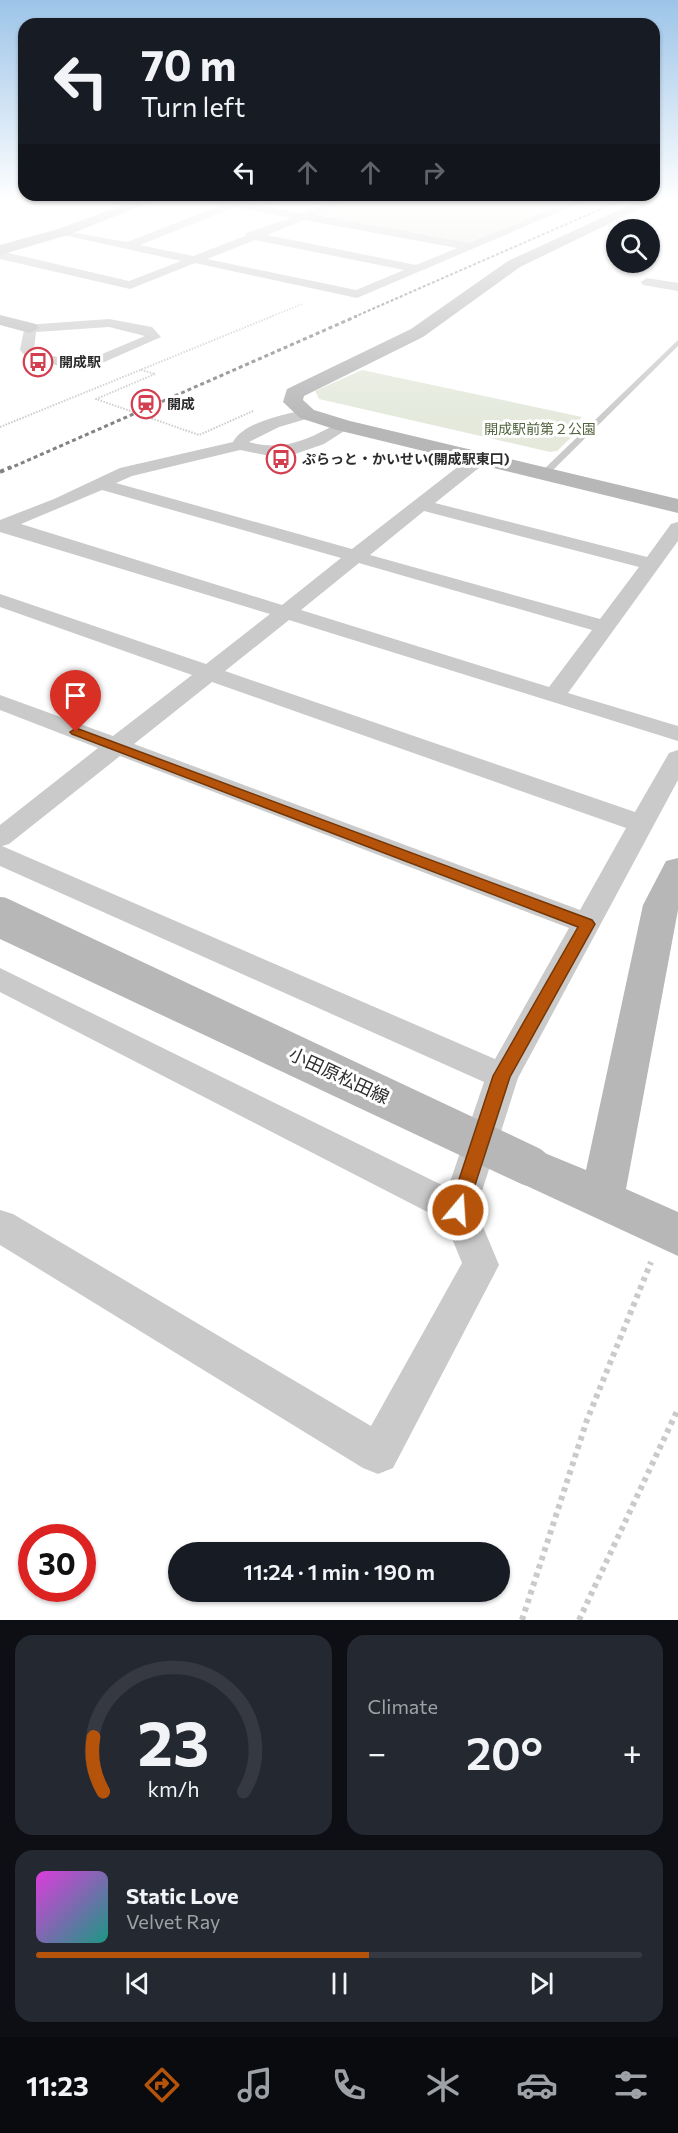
<!DOCTYPE html>
<html lang="en">
<head>
<meta charset="utf-8">
<style>
  :root { --surface:#171b24; --page:#242831; --text:#f1f3f6; --muted:#9ea1a6; --line:#363941; --accent:#b45309 }
  body { margin:0; font-family:Commissioner,"Noto Sans JP",sans-serif; background:var(--page); color:var(--text); height:100vh; display:flex; flex-direction:column; font-size:22px; white-space:nowrap }
  * { box-sizing:border-box; margin:0 }
  p { font-size:20px; color:var(--muted) }
  .icon { flex:none; width:33px; height:33px; fill:none; stroke:currentColor; stroke-width:2; stroke-linecap:round; stroke-linejoin:round }
  .map { position:relative; height:1620px; overflow:hidden }
  .sheet { display:flex; flex-direction:column; gap:15px; padding:15px; background:#0d0f14; flex:1 }
  .sheet>* { flex:none }
  .guide { position:absolute; left:18px; top:18px; width:642px; height:183px; border-radius:18px; box-shadow:0 2px 4px #0004; background:#171b24; color:var(--text); overflow:hidden }
  .fabs { position:absolute; left:606px; top:219px; display:grid; gap:12px }
  .fabs a { display:grid; place-items:center; width:54px; height:54px; border-radius:50%; background:var(--surface); box-shadow:0 2px 4px #0004; font-size:30px }
  .speed { position:absolute; left:18px; top:1524px; display:flex; gap:12px; font-size:30px; font-weight:700; text-align:center }
  .speed>* { display:grid; place-content:center; width:78px; height:78px; border-radius:50%; background:var(--surface); box-shadow:0 2px 4px #0004; line-height:1 }
  .speed .limit { border:9px solid #d22; background:#fff; color:#111 }
  .pin { position:absolute; display:grid; place-items:center; width:51px; height:51px; color:#fff; margin:-62px -26px; border-radius:50% 50% 50% 0; rotate:-45deg; box-shadow:0 0 6px #0007 }
  .pin .icon { rotate:45deg }
  .me { position:absolute; width:66px; margin:-33px; rotate:18deg; stroke-linejoin:round; filter:drop-shadow(0 0 4px #0008) }
  .turn { display:flex; align-items:center; gap:21px; height:126px; padding:0 24px; font-size:27px }
  .turn .icon { width:78px; height:78px; stroke-width:2.5 }
  .turn b { display:block; font-size:42px; line-height:51px }
  .lanes { display:flex; align-items:center; height:57px; padding:0 24px; background:#0003; justify-content:center; gap:30px; direction:ltr }
  .lanes .off { opacity:.35 }
  .big { font-size:45px; font-weight:600; line-height:1.1 }
  .sheet .widget { flex:1; display:flex; flex-direction:column; justify-content:center; gap:9px; min-width:0; padding:0 21px; border-radius:18px; background:var(--page) }
  .sheet .dial { align-items:center; gap:0 }
  .dial svg { height:156px; overflow:visible; fill:none; stroke:var(--line); stroke-width:7; stroke-linecap:round; text-anchor:middle }
  .dial text { fill:var(--text); stroke:none }
  .song { display:flex; align-items:center; gap:18px }
  .cover { width:72px; height:72px; border-radius:9px; background:linear-gradient(135deg,hsl(300 70% 55%),hsl(170 70% 35%)) }
  .played { height:6px; border-radius:3px; background:linear-gradient(90deg,var(--accent) 55%,var(--line) 55%) }
  .keys { display:flex; justify-content:space-around; direction:ltr }
  .heat { display:flex; justify-content:space-between; align-items:center; font-size:33px; direction:ltr }
  .sheet .tiles { flex:1; display:grid; gap:15px; grid-template-columns:1fr 1fr }
  .widget:last-child { grid-column:span 2 }
  .trip { position:absolute; left:168px; top:1542px; width:342px; height:60px; border-radius:30px; background:var(--surface); box-shadow:0 2px 4px #0004; font-weight:600; line-height:60px; text-align:center }
  .menu { display:flex; height:96px; justify-content:space-around; align-items:center; background:#090b0e; color:var(--muted) }
  .menu .icon { width:42px; height:42px }
  .menu .current { color:var(--accent) }
  .menu b { font-size:27px; color:var(--text) }
  .map>svg:first-child { display:block }
  .green { fill:#e4e9dc }
  .lines { fill:none; stroke-linecap:round; stroke-linejoin:round }
  .path-far2 { stroke:#cacaca; stroke-width:1.5; stroke-dasharray:1.5 1.5; stroke-linecap:butt }
  .path-far1 { stroke:#cacaca; stroke-width:2; stroke-dasharray:1.5 1.5; stroke-linecap:butt }
  .path { stroke:#cacaca; stroke-width:6; stroke-dasharray:4.5 4.5; stroke-linecap:butt }
  .lane { fill:#cacaca; fill-rule:evenodd }
  .street { fill:#cacaca; fill-rule:evenodd }
  .secondary { fill:#b7b7b7; fill-rule:evenodd }
  .rail-far2 { stroke:#828282; stroke-width:2; stroke-dasharray:3 2; stroke-linecap:butt }
  .rail-far1 { stroke:#828282; stroke-width:3; stroke-dasharray:4 3; stroke-linecap:butt }
  .rail { stroke:#828282; stroke-width:4; stroke-dasharray:4.5 4; stroke-linecap:butt }
  .path-bridge { stroke:#cacaca; stroke-width:2; stroke-dasharray:1.5 1.5; stroke-linecap:butt }
  .secondary-bridge { stroke:#b7b7b7; stroke-width:40 }
  .route { fill:#b45309; stroke:#753606; stroke-width:1.5 }
  .labels { text-anchor:middle; stroke-width:6; stroke-linejoin:round; paint-order:stroke }
  .far-poi-label { font-size:14px; font-weight:bold; fill:#2d2d2d; stroke:#fff; text-anchor:start }
  .far-park-label { font-size:14px; fill:#52643f; stroke:#fff }
  .near-street-label { font-size:18px; fill:#2d2d2d; stroke:#fff }
</style>
</head>
<body>
<div class="map">
<svg width="678" height="1620" viewBox="0 0 678 1620">
  <rect width="100%" height="100%" fill="#fff"/>
  <path class="green" d="M363 198H528L559 203 560 206 470 245 311 216Z
    M362 370 582 417 574 425 579 430 557 451 550 452 319 399 315 391Z"/>
  <g class="lines">
    <path class="path-far2" d="M270 317 302 304"/>
    <path class="path-far1" d="M141 370 155 374
      M0 427 273 316"/>
    <path class="path" d="M522 1620 587 1420 651 1262
      M579 1620 678 1409"/>
    <path class="lane" d="M678 340V346L547 476H541V472Z"/>
    <path class="street" d="M197 198 237 200 302 213 341 198H355L316 215 469 243 579 198H592L357 298 195 263 130 289 0 259V251L129 281 181 261 59 234V230L127 242 222 205ZM235 207 291 218 246 233 245 236 193 256 140 245ZM304 220 457 248 416 265 267 235ZM255 240 404 270 356 290 207 259Z
      M647 278 678 283V291L643 285 641 282Z
      M109 319 152 327 161 337 84 371 28 359 20 350 25 325ZM109 327 145 336 83 362 38 353 34 349 36 332Z
      M307 409 313 411 315 414 313 417 279 427 249 442C284 452 309 439 338 423L344 421 352 426 324 444 295 454 270 456 240 450 132 476 116 483 352 549 473 455 479 454 487 459 485 463 435 503 647 557 671 524 678 522V541L568 693 678 726V741L289 620 225 671 635 812 669 753 678 750V780L518 1078 476 1210 499 1265 393 1468 378 1474 363 1468 0 1245V1210L13 1214 371 1426 462 1263 445 1221 0 992V968L448 1188 484 1082 0 866V825L98 748 0 710V695L113 736 192 675 0 607V594L206 664 270 614 0 532V520L54 499 120 468 233 442C245 421 285 415 307 409ZM102 490 341 558 282 605 21 524ZM424 511 639 567 600 619 370 555ZM359 563 592 630 549 687 301 610ZM212 682 626 828 580 910 134 744ZM120 756 569 928 495 1059 2 846 9 844Z"/>
    <path class="secondary" d="M142 198H161L68 235 0 255V245L58 229Z
      M645 198H662L520 267 423 337 304 396 303 400 314 410 350 421 678 499V513L337 430 300 418 283 402 287 389 411 329 508 261Z
      M0 315 36 324 39 328 30 333 0 325Z
      M678 858V910L626 1189 678 1212V1256L514 1180 508 1166 514 1152 530 1147 586 1170 643 905 666 861Z"/>
    <path class="rail-far2" d="M354 317 626 198"/>
    <path class="rail-far1" d="M8 469 357 316"/>
    <path class="rail" d="M0 472 11 467"/>
    <path class="path-bridge" d="M155 374 96 399 199 435 253 411"/>
    <path class="secondary-bridge" d="M0 917 530 1166"/>
  </g>
  <linearGradient id="sky" x2="0" y2="1"><stop stop-color="#9cc4e8"/><stop offset="0.47" stop-color="#fff"/><stop offset="1" stop-color="#fff" stop-opacity="0"/></linearGradient>
  <rect width="678" height="424" fill="url(#sky)"/>
  <path class="route" d="M76 728 592 920 595 924 510 1077 465 1216 458 1218 452 1216 449 1210 493 1076 578 927 72 734 70 732Z"/>
  <defs>
    <g id="bus-ring" transform="scale(1.5)"><circle r="9.5" fill="#fff" stroke="#d43f50" stroke-width="1.5"/><path d="M-5-6H5V4H4V6H2V4H-2V6H-4V4H-5ZM-3.5-4V0h7V-4ZM-3.5 1.2v1.5H-2V1.2ZM2 1.2v1.5H3.5V1.2Z" fill="#d43f50"/></g>
    <g id="station-ring" transform="scale(1.5)"><circle r="9.5" fill="#fff" stroke="#d43f50" stroke-width="1.5"/><path d="M-3-6H3Q5-6 5-4V2Q5 4 3 4L4.5 6H3L1.5 4h-3L-3 6H-4.5L-3 4Q-5 4-5 2V-4Q-5-6-3-6ZM-3.5-4v3h7v-3ZM-3.5 1v1.5H-2V1ZM2 1v1.5H3.5V1Z" fill="#d43f50"/></g>
  </defs>
  <g fill-rule="evenodd">
    <use href="#bus-ring" x="38" y="362"/>
    <use href="#station-ring" x="146" y="404"/>
    <use href="#bus-ring" x="281" y="459"/>
  </g>
  <g class="labels">
    <g class="far-poi-label">
      <text x="59" y="367">開成駅</text>
      <text x="167" y="409">開成</text>
      <text x="302" y="464">ぷらっと・かいせい(開成駅東口)</text>
    </g>
    <g class="far-park-label">
      <text x="540" y="434">開成駅前第２公園</text>
    </g>
    <g class="near-street-label">
      <text transform="translate(339 1076) rotate(25)" y="6">小田原松田線</text>
    </g>
  </g>
</svg>
<div class="fabs">
<a><svg class="icon" aria-label="search" viewBox="0 0 24 24"><circle cx="10" cy="10" r="6"/><path d="M15 15l6 6"/></svg></a>
</div>
<div class="speed"><div class="limit">30</div></div>
<div class="pin" style="left:76px;top:732px;background:#d93025"><svg class="icon" aria-label="arrive" viewBox="0 0 24 24"><path d="M6 21V4h12l-3 4 3 4H6"/></svg></div>
<svg class="me" style="left:458px;top:1210px" viewBox="-20 -20 40 40"><circle r="17" fill="#b45309" stroke="#fff" stroke-width="3"/><path d="M0-11L8 9 0 5-8 9z" fill="#fff"/></svg>
<div class="trip">11:24 · 1 min · 190 m</div>
<div class="guide">
<div class="turn"><svg class="icon" aria-label="left" viewBox="0 0 24 24"><path d="M17 20v-9H6M10 6l-5 5 5 5"/></svg><div><b>70 m</b>Turn left</div></div>
<div class="lanes"><svg class="icon" aria-label="left" viewBox="0 0 24 24"><path d="M17 20v-9H6M10 6l-5 5 5 5"/></svg><svg class="icon off" aria-label="ahead" viewBox="0 0 24 24"><path d="M12 20V5M6 11l6-6 6 6"/></svg><svg class="icon off" aria-label="ahead" viewBox="0 0 24 24"><path d="M12 20V5M6 11l6-6 6 6"/></svg><svg class="icon off" aria-label="right" viewBox="0 0 24 24"><path d="M7 20v-9h11M14 6l5 5-5 5"/></svg></div>
</div>
</div>
<section class="sheet">
<div class="tiles">
<div class="widget dial"><svg viewBox="0 0 100 80">
<path d="M14 69A42 42 0 1 1 86 69"/>
<path d="M14 69A42 42 0 0 1 9 41" stroke="#b45309"/>
<text x="50" y="56" font-size="32" font-weight="700">23</text>
<text x="50" y="72" font-size="11">km/h</text>
</svg></div>
<div class="widget"><p>Climate</p>
<div class="heat"><a>−</a><b class="big">20°</b><a>+</a></div>
</div>
<div class="widget">
<div class="song"><i class="cover"></i><div><b>Static Love</b><p>Velvet Ray</p></div></div>
<div class="played"></div>
<div class="keys"><svg class="icon" aria-label="previous" viewBox="0 0 24 24"><path d="M18 5L8 12l10 7zM5 5v14"/></svg><svg class="icon" aria-label="pause" viewBox="0 0 24 24"><path d="M8 5v14M16 5v14"/></svg><svg class="icon" aria-label="next" viewBox="0 0 24 24"><path d="M6 5l10 7-10 7zM19 5v14"/></svg></div>
</div>
</div>
</section>
<nav class="menu">
<b>11:23</b>
<svg class="icon current" aria-label="directions" viewBox="0 0 24 24"><path d="M12 3l9 9-9 9-9-9zM9 14v-3h6M13 9l2 2-2 2"/></svg>
<svg class="icon" aria-label="music" viewBox="0 0 24 24"><path d="M9 18V5l10-2v13"/><circle cx="6" cy="18" r="3"/><circle cx="16" cy="16" r="3"/></svg>
<svg class="icon" aria-label="phone" viewBox="0 0 24 24"><path d="M5 4h4l2 5-3 2q2 4 5 5l2-3 5 2v4C11 20 4 13 5 4z"/></svg>
<svg class="icon" aria-label="climate" viewBox="0 0 24 24"><path d="M12 3v18M4 7l16 10M4 17L20 7"/></svg>
<svg class="icon" aria-label="car" viewBox="0 0 24 24"><path d="M5 17H2v-5l4-1 3-4h7l3 4 3 1v5h-3M9 17h6M6 11h13"/><circle cx="7" cy="17" r="2"/><circle cx="17" cy="17" r="2"/></svg>
<svg class="icon" aria-label="filters" viewBox="0 0 24 24"><path d="M4 7h16M4 17h16"/><circle cx="9" cy="7" r="2"/><circle cx="15" cy="17" r="2"/></svg>
</nav>
</body>
</html>
